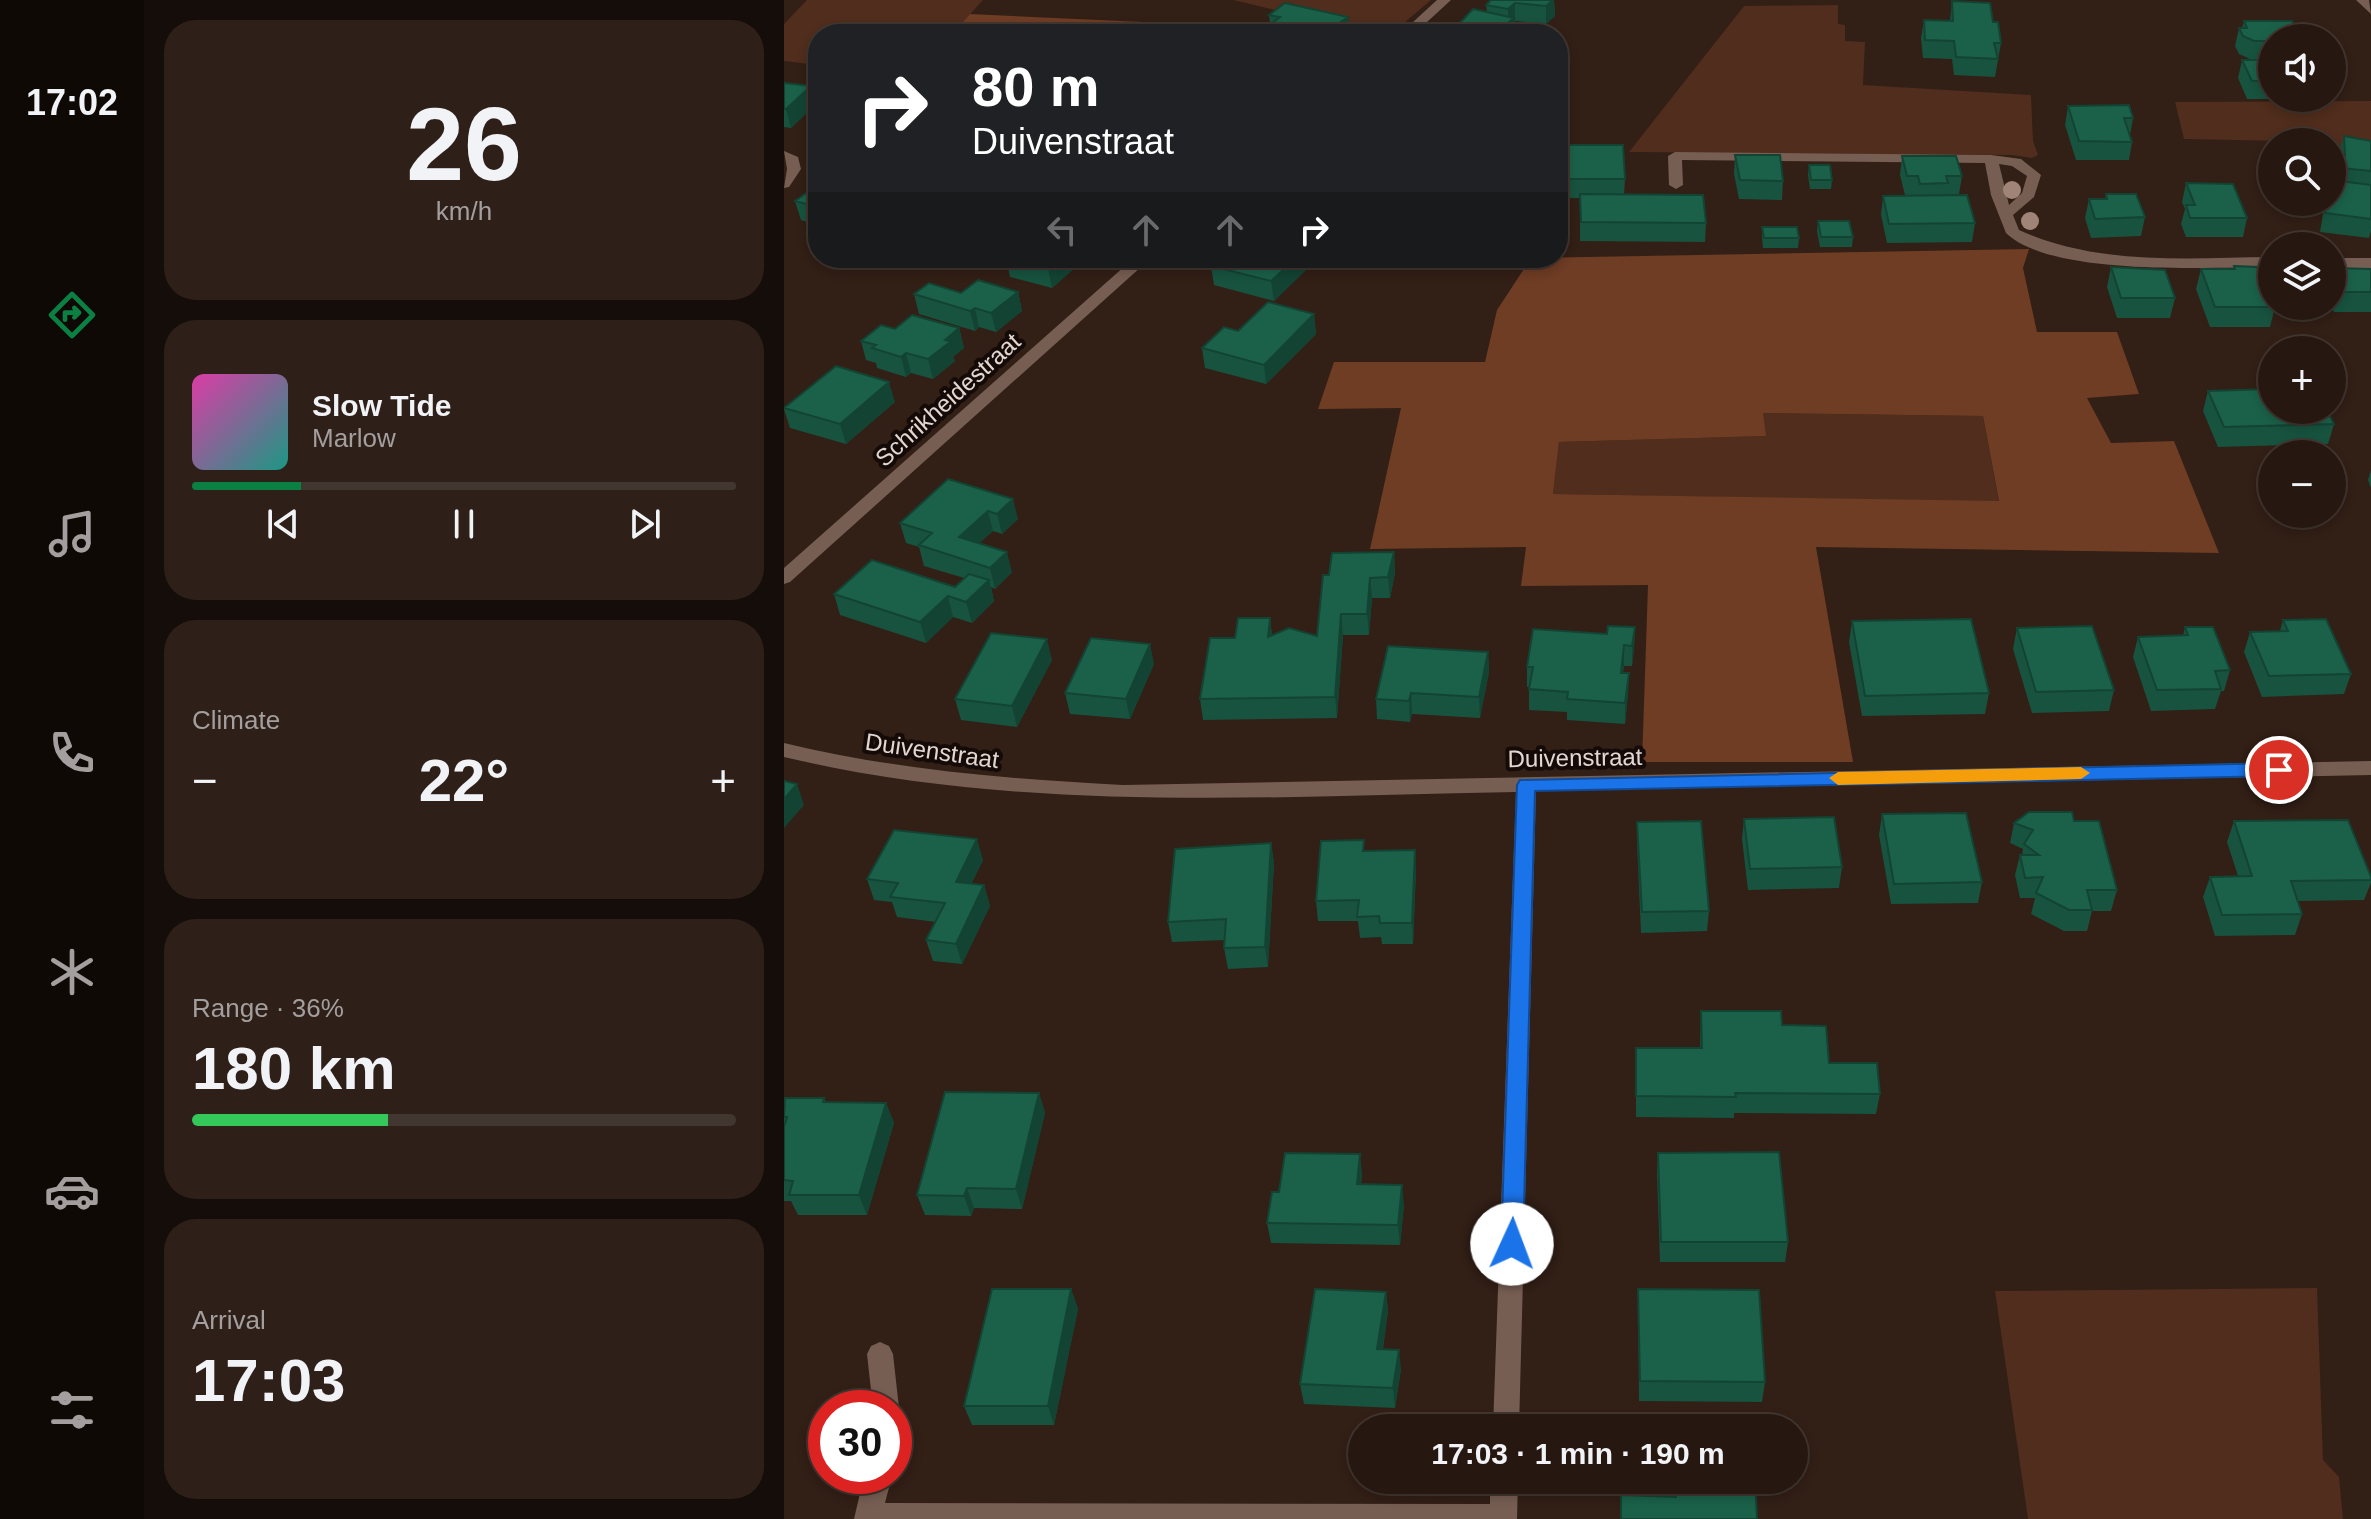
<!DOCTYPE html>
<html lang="en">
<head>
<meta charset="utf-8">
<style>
  :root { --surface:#261710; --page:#2e2019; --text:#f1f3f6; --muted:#a49f9f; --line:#423630; --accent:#0b8043 }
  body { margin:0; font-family:Arial,sans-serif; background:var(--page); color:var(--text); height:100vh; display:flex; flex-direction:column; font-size:30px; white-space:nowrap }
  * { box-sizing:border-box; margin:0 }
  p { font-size:26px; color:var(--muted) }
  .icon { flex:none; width:44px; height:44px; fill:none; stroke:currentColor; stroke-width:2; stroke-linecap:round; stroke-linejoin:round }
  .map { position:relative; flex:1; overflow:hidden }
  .panel { display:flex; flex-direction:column; gap:20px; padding:20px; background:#150d09; width:640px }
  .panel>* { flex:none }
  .guide { position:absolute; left:24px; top:24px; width:760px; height:244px; border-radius:32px; box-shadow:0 4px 12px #0003,0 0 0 2px var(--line); background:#202124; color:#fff; overflow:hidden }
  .buttons { position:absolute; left:1474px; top:24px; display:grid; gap:16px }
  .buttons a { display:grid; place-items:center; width:88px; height:88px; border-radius:50%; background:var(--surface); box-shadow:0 4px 12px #0003,0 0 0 2px var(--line); font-size:40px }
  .speed { position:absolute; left:24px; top:1390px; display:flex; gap:16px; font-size:40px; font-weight:700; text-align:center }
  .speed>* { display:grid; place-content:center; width:104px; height:104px; border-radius:50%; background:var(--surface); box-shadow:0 4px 12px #0003,0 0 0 2px var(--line); line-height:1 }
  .speed .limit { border:12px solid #d22; background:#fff; color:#111 }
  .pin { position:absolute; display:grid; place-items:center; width:68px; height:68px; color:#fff; margin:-34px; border:4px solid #fff; border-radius:50%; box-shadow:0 2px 8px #0007 }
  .me { position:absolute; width:88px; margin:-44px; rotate:2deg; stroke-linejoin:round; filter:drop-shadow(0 0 6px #0008) }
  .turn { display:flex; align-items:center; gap:28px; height:168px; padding:0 32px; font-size:36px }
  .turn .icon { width:104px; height:104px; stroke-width:2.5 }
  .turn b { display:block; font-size:56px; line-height:68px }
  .lanes { display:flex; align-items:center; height:76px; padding:0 32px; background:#0003; justify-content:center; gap:40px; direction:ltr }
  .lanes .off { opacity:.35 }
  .big { font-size:60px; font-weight:600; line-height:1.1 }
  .panel .card { flex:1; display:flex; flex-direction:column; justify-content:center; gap:12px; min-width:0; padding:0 28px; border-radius:32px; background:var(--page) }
  .panel .dial { align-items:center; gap:0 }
  .dial b { font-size:104px; line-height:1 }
  .song { display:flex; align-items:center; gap:24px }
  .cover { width:96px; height:96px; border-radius:12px; background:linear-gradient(135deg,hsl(320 70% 55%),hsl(170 70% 35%)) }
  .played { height:8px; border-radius:4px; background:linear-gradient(90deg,var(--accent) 20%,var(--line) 20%) }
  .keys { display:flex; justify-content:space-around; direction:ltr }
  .heat { display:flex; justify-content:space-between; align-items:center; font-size:44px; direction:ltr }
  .charge { height:12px; border-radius:6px; background:linear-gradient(90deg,#34c759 36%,var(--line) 0) }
  .trip { position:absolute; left:564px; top:1414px; width:460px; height:80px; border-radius:40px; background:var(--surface); box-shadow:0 4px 12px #0003,0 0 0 2px var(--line); font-weight:600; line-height:80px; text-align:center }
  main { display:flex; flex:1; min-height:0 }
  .dock { display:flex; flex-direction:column; width:144px; justify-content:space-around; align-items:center; background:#0f0906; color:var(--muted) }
  .dock .icon { width:56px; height:56px }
  .dock .active { color:var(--accent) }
  .dock b { font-size:36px; color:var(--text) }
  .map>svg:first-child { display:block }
  .green { fill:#502d1c }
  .forest { fill:#6f3c24; fill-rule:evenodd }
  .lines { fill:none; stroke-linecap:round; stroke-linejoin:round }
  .minor { fill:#775e53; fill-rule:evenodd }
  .tree { fill:#a08478 }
  .wall { fill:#17533f }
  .shaded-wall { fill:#134433 }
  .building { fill:#1b6149; stroke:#134433; stroke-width:2 }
  .route { fill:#1a73e8; stroke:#114b97; stroke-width:2 }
  .slow { fill:#f59e0b }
  .labels { text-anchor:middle; stroke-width:8; stroke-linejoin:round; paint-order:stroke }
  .street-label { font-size:24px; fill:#e4d7d1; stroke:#140b08 }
</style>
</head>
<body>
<main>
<nav class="dock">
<b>17:02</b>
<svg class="icon active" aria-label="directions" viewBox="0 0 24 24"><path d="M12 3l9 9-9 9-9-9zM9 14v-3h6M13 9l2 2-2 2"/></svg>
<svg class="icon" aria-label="music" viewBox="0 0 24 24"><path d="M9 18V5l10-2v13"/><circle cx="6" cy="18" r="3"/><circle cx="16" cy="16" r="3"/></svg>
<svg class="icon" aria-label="phone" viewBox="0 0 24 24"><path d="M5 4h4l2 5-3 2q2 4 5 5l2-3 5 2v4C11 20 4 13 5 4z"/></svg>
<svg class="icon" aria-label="climate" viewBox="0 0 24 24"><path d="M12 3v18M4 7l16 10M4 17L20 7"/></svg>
<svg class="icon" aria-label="car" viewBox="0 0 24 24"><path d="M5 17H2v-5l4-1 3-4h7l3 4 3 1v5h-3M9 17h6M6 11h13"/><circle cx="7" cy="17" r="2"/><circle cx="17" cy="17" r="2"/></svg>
<svg class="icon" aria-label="filters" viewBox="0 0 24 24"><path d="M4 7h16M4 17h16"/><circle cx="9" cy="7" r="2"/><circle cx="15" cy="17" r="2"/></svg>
</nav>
<section class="panel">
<div class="card dial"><b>26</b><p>km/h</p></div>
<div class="card">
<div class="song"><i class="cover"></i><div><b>Slow Tide</b><p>Marlow</p></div></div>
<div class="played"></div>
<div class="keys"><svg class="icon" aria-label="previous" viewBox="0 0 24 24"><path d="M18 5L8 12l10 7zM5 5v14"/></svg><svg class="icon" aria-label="pause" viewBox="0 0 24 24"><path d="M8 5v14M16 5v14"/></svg><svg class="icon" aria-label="next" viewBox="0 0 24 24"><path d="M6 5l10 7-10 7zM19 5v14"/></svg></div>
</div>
<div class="card"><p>Climate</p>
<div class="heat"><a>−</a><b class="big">22°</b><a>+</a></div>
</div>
<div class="card"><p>Range · 36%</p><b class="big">180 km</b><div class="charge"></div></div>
<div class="card"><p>Arrival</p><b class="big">17:03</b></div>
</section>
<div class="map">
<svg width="1587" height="1519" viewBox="0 0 1587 1519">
  <rect width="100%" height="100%" fill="#321f16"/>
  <path class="green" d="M23 0H199L168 34H34V65L0 61V24Z
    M449 0H647L607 34H594Z
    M1054 5V24L1061 25V41L1081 42 1079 85 1247 95 1249 141 1254 155 1248 158 1228 155 845 152 960 6Z
    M1587 101V151L1548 147V142L1400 139 1391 102Z
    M978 413 1199 416 1215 502 769 494 775 442 981 436Z
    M1533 1288 1539 1460 1555 1477 1559 1519H1244L1211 1291Z"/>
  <path class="forest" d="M186 14 359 22 389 29 387 34H168Z
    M1245 249 1239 268 1253 332H1333L1355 394 1303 398 1327 443 1390 441 1435 553 1032 547 1069 762H858L864 585 737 586 742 547 586 549 617 408 534 409 550 362H701L713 310 747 258ZM979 413 1199 416 1215 501 769 494 775 442 982 436Z"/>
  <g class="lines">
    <path class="minor" d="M653 0H667L630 34H616Z
      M1572 0H1585L1587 14Z
      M0 151 14 157 17 169 5 187 0 188 3 169Z
      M891 152 1207 155 1237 159 1257 175 1250 197 1229 215 1235 230C1316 266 1402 258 1488 257V267C1425 267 1268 277 1222 233L1207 195 1201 163 898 160 899 185 892 189 885 185 884 156ZM1215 164 1228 166 1243 176 1238 193 1225 205Z
      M350 258H367L6 582 0 584V568Z
      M1548 258H1587V268H1548Z
      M0 743C112 770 224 779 339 785L1587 761V775L752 791 735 1428H709L732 792C487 796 240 814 0 757Z
      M96 1342 105 1346 109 1354 115 1408 110 1417V1408H89L83 1354 87 1346Z
      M80 1476H108L101 1503 706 1504V1480H734L733 1519H70Z"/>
  </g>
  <g class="tree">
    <circle cx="1228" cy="190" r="9"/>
    <circle cx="1246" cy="221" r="9"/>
  </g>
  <path class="wall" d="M707 0H770L771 16 762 24 732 21 730 22 731 34H673V26L703 12 702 5Z
    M1168 1 1209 22 1217 43 1211 77 1170 75 1168 59 1139 58 1137 38 1140 20 1166 21Z
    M485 15 564 17 565 34H485L484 26 486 24Z
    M1460 21 1488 38V59H1466L1455 54 1451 46 1455 28H1458Z
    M1458 60H1488V98H1543V99H1463L1454 78Z
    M0 83 27 86 32 104 7 128 0 127Z
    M1284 106 1349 118 1346 135 1348 142 1345 160H1292L1281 125Z
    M1560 136 1587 141V231L1585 238 1536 232 1541 202H1548V155H1554Z
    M774 145 841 179 840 195 922 223 921 242 796 241V198H774Z
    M951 155 999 181 998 200 955 199 950 174Z
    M1118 156 1178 176 1175 194 1162 195 1191 223 1188 242 1103 243 1097 215 1099 196H1132L1121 195 1116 175Z
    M1025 165 1048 180 1047 189H1026L1024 175Z
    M1402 183 1463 218 1459 237H1402L1397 224 1401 209 1398 202Z
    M34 185V225L17 220 11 201Z
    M1322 194 1361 217 1357 236 1307 238 1301 218 1305 199H1321Z
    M1034 221 1069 237 1068 247H1036L1033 231Z
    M978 227 1015 238 1014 248H979L978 237Z
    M222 258H302L268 288 226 277Z
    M528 264 490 301 430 285 427 266Z
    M1450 266 1491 307 1486 327H1426L1412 289 1417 269H1449Z
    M1327 267 1391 298 1386 318H1333L1323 287Z
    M1548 268 1587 269V312H1550L1547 306Z
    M234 292 238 311 212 332 195 327 191 331 135 314 130 294Z
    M530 314 532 334 482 384 421 368 418 348 454 331Z
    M175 328 180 348 169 357 171 361 149 379 127 373 122 377 93 368 92 363 82 360 77 341 111 329Z
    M1424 391 1550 424 1544 444 1434 447 1419 411Z
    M111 402 62 444 6 428 0 409V407Z
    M1587 470V488L1584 480Z
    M164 479 234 519 218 534 209 531 195 543 228 572 211 589 207 587 210 601 188 623 169 617 142 643 56 615 50 594 171 587 180 578 140 566 135 547 122 543 116 523Z
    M610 552 611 573 606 598H588L585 635H559L553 718 419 720 416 699 451 638 486 618 488 635 533 636 545 575Z
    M1499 620 1567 674 1560 694 1478 697 1460 652 1466 632 1496 631Z
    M1068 621 1205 693 1201 714 1078 716 1065 642Z
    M851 627 850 648 848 666H840L839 673H845L844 694 841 724 783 720V712L745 710V687H743V667L823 634Z
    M1401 627 1446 670 1440 691H1437L1431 709 1367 711 1349 657 1354 637 1399 636Z
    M1233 628 1330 690 1325 711 1248 713 1229 649Z
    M704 652 705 672 696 718 628 714 626 722 593 719 592 699Z
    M268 660 233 727 177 720 171 699Z
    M370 664 346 719 286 714 281 693Z
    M1098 814 1198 882 1194 903 1107 904 1095 835Z
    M960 819 1058 867 1055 888 964 890 958 839Z
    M1290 821 1333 890 1327 911H1308L1303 931H1280L1247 914 1251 898H1236L1231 875 1236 855H1238L1239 849 1226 843 1230 823Z
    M1450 821 1587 880V883L1580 900 1514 901 1518 914 1511 935 1431 936 1419 897 1426 877 1454 876 1443 842Z
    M853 822 925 911 923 931 857 933 853 842Z
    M487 843 490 863 484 967 444 969 440 948 441 940 388 942 384 922Z
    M582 851 632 871 629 944H598L597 937 576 938 574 921H534L532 901Z
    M199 860 187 884 200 885 206 906 178 964 149 961 142 940 152 922 113 917 108 902 90 900 83 879Z
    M917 1011 998 1025 1045 1063 1096 1094 1092 1114 950 1113V1118L852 1117V1048H916Z
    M255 1093 261 1113 238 1209 190 1208 187 1216 141 1215 133 1195Z
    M40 1098 42 1102 102 1103 110 1123 83 1215H14L7 1201H0V1100Z
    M874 1153 1004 1242 1001 1262H876L873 1173Z
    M578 1174 577 1184 620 1205 616 1245 487 1243 483 1223 495 1192Z
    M287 1289 294 1309 270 1425H188L180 1406Z
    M854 1289 981 1382 978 1402 855 1401Z
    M602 1292 604 1311 599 1349 617 1369 611 1408 520 1404 516 1384Z
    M890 1480H971L973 1519H836L837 1495 890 1497Z"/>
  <path class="shaded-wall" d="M769 0H770L771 16 762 24V6Z
    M731 3V34H721V25L724 23V9Z
    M564 17 565 34H539Z
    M27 86 32 104 7 128 2 109Z
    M276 258H302L268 288 264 268Z
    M512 258H527L528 264 490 301 487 281Z
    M234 292 238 311 212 332 207 313Z
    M191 308 195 327 191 331 186 311Z
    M530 314 532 334 482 384 480 365Z
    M175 328 180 348 169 357 171 361 149 379 144 359 161 340Z
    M122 353 127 373 122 377 117 357Z
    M105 382 111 402 62 444 56 424Z
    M229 499 234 519 218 534 213 514Z
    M204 511 209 531 180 557 175 537Z
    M223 552 228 572 211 589 206 568Z
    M610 552 611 573 606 598 604 577Z
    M586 578 588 598 585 635 583 614Z
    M205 580 210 601 188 623 182 602Z
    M164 596 169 617 142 643 136 622Z
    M557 614 559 635 553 718 551 697Z
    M486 618 488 638 484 637Z
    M851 627 850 648 848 666V646Z
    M263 639 268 660 233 727 228 706Z
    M366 644 370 664 346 719 342 699Z
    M840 645V666L836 694 837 673Z
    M704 652 705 672 696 718 695 697Z
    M845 673 844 694 841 724V703Z
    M627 693 628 714 626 722 625 701Z
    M13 784 20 805 0 828V799Z
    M193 839 199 860 178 903 172 882Z
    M487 843 490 863 484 967 481 947Z
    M631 850 632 871 629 944 628 923Z
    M200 885 206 906 178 964 172 944Z
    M255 1093 261 1113 238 1209 232 1189Z
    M102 1103 110 1123 83 1215 75 1195Z
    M576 1154 578 1174 575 1205 573 1184Z
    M618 1185 620 1205 616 1245 614 1225Z
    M183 1188 190 1208 187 1216 180 1196Z
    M287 1289 294 1309 270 1425 264 1406Z
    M602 1292 604 1311 596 1368 593 1349Z
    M615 1350 617 1369 611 1408 609 1388Z"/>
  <path class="building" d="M707 0H769L762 6 731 3 724 9 702 5Z
    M1168 1 1206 3 1209 22H1214L1217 43H1210L1214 59 1172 57 1170 41 1141 40 1140 20 1169 21Z
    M501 3 564 17 539 34H510L512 33 484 26 496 17 485 15Z
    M689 9 730 18 721 25 729 27 721 34H711L673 26Z
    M1460 21H1508L1518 38H1488V41H1470L1459 36 1455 28H1463Z
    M1458 60H1488V81H1468Z
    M0 83 27 86 2 109H0Z
    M1345 105 1349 118H1340L1348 142 1295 141 1284 106Z
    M1560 136 1587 141V171L1548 167V155L1561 156Z
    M774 145H839L841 179H774Z
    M951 155H996L999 181 956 180Z
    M1118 156H1172L1178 176H1162L1164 183 1136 184 1134 176H1123Z
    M1025 165H1046L1048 180H1027Z
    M1548 180 1587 185V219L1541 213 1543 202H1548Z
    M1402 183 1449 184 1463 218H1406L1402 205H1411Z
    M34 185V207L11 201Z
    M796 194 919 195 922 223 797 222Z
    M1322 194H1352L1361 217 1311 219 1305 199H1323Z
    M1183 195 1191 223 1105 224 1099 196Z
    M1034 221H1065L1069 237H1037Z
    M978 227H1013L1015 238H980Z
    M224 258H276L264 268Z
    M436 258H512L487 281 427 266Z
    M1450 266 1474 267 1488 300V306H1491V307H1431L1417 269H1451Z
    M1327 267 1381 270 1391 298H1337Z
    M1548 268 1587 269V292H1555L1548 276Z
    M194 280 234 292 207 313 191 308 186 311 130 294 145 283 177 293Z
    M484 302 530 314 480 365 418 348 440 327 454 331Z
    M128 315 175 328 161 340 166 342 144 359 122 353 117 357 88 348 92 345 77 341 97 325 111 329Z
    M52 366 105 382 56 424 0 408Z
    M1488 389V410H1543L1550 424 1440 427 1424 391Z
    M164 479 229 499 213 514 204 511 175 537 223 552 206 568 135 545 148 533 116 523Z
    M610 552 604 577 586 578 583 614H557L551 697 416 699 426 638H451L454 618H486L484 637 505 628 533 636 539 575H545L548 553Z
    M88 560 171 587 185 574 205 580 182 602 164 596 136 622 50 594Z
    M1187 619 1205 693 1081 696 1068 621Z
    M1542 619 1567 674 1485 676 1466 632 1504 631 1499 620Z
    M824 626 851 627 848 646 840 645 837 673H845L841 703 783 699 784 692 745 689 749 667H743L749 629 823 634Z
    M1308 626 1330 690 1252 692 1233 628Z
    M1401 627H1429L1446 670 1431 671 1437 689 1373 690 1354 637 1404 635Z
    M207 633 263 639 228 706 171 699Z
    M307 638 366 644 342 699 281 693Z
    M604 646 704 652 695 697 627 693 625 701 592 699Z
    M0 781 13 784 0 799Z
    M1245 812H1288L1290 821H1315L1333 890H1303L1308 910H1285L1252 893 1259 877 1241 878 1236 855H1255L1240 844 1249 830 1230 823Z
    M1182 813 1198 882 1110 884 1098 814Z
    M1050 817 1058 867 966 869 960 819Z
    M1564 820 1587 877V880L1507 881 1518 914 1438 915 1426 877 1468 876 1450 821Z
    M917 821 925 911 858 912 853 822Z
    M110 830 193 839 172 882 200 885 172 944 142 940 161 903 106 897 114 883 83 879Z
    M580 840 579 851 631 850 628 923H596L595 916 573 917 575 900 532 901 537 841Z
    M487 843 481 947 440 948 442 919 384 922 391 849Z
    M917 1011H997L998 1025 1042 1026 1045 1063H1093L1096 1094 951 1093 952 1097 852 1096V1048H918Z
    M161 1092 255 1093 232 1189 183 1188 180 1196 133 1195Z
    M1 1098H40L39 1102 102 1103 75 1195H5L9 1181 0 1180V1127L3 1117H0Z
    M995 1152 1004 1242H877L874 1153Z
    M501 1153 576 1154 573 1184 618 1185 614 1225 483 1223 488 1192H495Z
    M208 1289H287L264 1406H180Z
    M531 1289 602 1292 593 1349 615 1350 609 1388 516 1384Z
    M854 1289 975 1290 981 1382 856 1381Z
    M892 1480H971L973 1519H837V1495L892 1497Z"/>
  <path class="route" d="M1495 763 1504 770 1495 776 751 791 739 1244 736 1251 728 1254 720 1251 717 1244 733 785 736 780Z"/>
  <path class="slow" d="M1297 767 1306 773 1297 779 1054 785 1045 778 1054 772Z"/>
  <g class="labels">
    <g class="street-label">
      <text transform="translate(164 400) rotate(-42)" y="8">Schrikheidestraat</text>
      <text transform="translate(148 751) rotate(8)" y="8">Duivenstraat</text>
      <text transform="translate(791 758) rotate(-1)" y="8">Duivenstraat</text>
    </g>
  </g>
</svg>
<div class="buttons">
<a><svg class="icon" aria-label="sound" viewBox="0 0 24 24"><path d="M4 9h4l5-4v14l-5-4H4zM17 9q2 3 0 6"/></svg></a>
<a><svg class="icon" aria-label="search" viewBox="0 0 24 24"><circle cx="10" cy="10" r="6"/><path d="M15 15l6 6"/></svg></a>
<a><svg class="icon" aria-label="layers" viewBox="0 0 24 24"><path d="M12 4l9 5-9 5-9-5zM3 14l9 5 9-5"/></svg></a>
<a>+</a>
<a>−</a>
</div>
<div class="speed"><div class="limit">30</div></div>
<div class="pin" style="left:1495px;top:770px;background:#d93025"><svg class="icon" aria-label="arrive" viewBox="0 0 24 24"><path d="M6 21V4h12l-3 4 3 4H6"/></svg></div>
<svg class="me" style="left:728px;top:1244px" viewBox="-20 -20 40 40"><circle r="19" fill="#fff"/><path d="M0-13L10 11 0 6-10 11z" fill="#1a73e8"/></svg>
<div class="trip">17:03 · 1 min · 190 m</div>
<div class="guide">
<div class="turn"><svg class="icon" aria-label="right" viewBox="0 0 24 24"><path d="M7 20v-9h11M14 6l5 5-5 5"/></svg><div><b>80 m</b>Duivenstraat</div></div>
<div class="lanes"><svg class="icon off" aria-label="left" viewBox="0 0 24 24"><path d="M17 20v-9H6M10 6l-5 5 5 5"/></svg><svg class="icon off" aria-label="ahead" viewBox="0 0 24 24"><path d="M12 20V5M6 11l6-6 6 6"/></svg><svg class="icon off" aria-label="ahead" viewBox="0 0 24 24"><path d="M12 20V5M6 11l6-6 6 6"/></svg><svg class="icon" aria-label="right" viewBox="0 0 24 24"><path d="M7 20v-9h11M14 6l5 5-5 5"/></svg></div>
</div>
</div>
</main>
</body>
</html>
